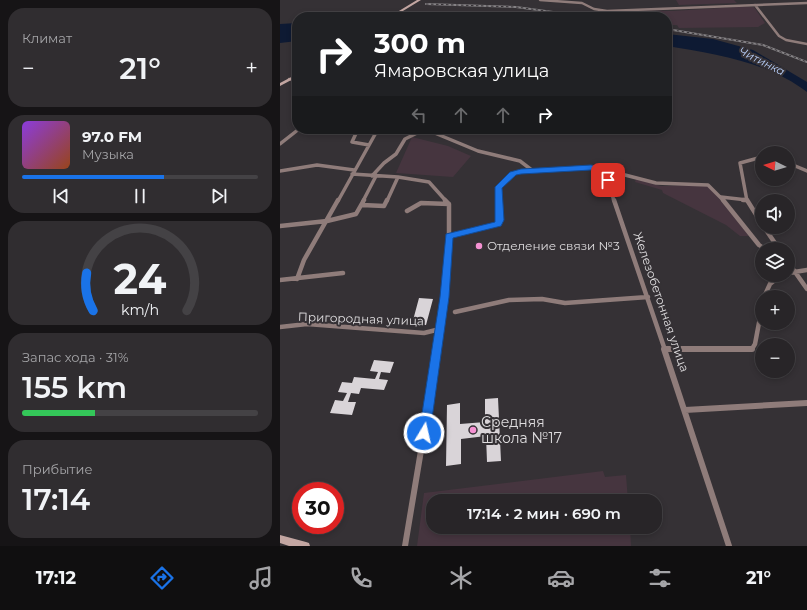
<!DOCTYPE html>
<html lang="ru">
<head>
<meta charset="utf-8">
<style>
  :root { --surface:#282528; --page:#302d30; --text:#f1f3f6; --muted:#a5a5a8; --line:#444245; --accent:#1a73e8 }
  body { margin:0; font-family:Montserrat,sans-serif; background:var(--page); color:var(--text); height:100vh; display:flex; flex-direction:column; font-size:15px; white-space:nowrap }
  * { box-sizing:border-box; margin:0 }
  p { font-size:13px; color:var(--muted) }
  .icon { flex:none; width:22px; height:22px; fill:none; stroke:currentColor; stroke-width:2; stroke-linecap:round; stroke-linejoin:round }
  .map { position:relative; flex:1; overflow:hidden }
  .details { display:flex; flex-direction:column; gap:8px; padding:8px; background:#161416; width:280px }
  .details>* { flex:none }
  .top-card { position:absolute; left:12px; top:12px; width:380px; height:122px; border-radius:16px; box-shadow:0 2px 6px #0003,0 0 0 1px var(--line); background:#202124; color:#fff; overflow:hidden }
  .needle { width:26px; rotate:275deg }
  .tools { position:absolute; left:475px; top:146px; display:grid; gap:8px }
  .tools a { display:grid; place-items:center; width:40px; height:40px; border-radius:50%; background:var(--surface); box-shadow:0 2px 6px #0003,0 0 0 1px var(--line); font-size:20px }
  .speed { position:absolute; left:12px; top:482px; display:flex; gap:8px; font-size:20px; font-weight:700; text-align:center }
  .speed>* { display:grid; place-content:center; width:52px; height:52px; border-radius:50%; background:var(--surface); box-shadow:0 2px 6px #0003,0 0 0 1px var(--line); line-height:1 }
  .speed .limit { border:6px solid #d22; background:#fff; color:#111 }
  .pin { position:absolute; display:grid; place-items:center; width:34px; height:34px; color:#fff; margin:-17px; border-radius:8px; box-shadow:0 2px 6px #0006 }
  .me { position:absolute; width:44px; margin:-22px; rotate:9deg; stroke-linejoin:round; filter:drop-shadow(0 0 3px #0008) }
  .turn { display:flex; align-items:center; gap:14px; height:84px; padding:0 16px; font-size:18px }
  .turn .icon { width:52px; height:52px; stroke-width:2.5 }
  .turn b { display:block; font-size:28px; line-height:34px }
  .lanes { display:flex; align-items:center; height:38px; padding:0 16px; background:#0003; justify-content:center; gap:20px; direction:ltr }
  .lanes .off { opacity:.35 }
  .big { font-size:30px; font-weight:600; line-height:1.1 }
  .details .card { flex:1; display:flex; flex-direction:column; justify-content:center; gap:6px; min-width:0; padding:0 14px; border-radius:16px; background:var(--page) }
  .details .dial { align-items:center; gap:0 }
  .dial svg { height:104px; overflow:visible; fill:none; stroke:var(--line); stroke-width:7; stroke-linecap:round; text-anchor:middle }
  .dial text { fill:var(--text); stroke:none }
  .song { display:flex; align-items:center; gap:12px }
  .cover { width:48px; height:48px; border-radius:6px; background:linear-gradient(135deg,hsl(270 70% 55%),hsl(20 70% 35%)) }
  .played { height:4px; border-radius:2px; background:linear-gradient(90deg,var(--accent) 60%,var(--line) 60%) }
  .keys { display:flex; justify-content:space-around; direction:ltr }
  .heat { display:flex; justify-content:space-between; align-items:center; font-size:22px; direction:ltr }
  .charge { height:6px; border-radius:3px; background:linear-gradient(90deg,#34c759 31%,var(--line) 0) }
  .trip { position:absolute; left:146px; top:494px; width:236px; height:40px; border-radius:16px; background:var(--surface); box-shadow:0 2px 6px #0003,0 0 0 1px var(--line); font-weight:600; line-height:40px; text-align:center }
  .menu { display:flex; height:64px; justify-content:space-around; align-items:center; background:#100f10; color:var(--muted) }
  .menu .icon { width:28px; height:28px }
  .menu .active { color:var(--accent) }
  .menu b { font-size:18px; color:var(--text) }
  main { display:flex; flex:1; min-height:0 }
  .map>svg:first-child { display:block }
  .industrial { fill:#46353f }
  .water { fill:#0e1a33 }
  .building { fill:#d9d4d8 }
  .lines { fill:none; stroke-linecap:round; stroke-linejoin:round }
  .minor-far3 { stroke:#8f7c7a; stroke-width:2.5 }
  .minor-far2 { stroke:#8f7c7a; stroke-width:3.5 }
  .minor-far1 { stroke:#8f7c7a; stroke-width:4.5 }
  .minor { stroke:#8f7c7a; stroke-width:6 }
  .secondary { fill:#c3a6a2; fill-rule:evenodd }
  .rail-casing { stroke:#868386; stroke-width:2 }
  .rail { stroke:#353135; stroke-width:1; stroke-dasharray:2.5; stroke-linecap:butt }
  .route { fill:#1a73e8; stroke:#114b97 }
  .poi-dot { fill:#f591d2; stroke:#353135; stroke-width:1.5 }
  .labels { text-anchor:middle; stroke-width:4; stroke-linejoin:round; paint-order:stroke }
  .far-water-label { font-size:11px; font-style:italic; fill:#b9d0fb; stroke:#353135 }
  .poi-label { font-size:12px; fill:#dfdddf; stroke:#353135; text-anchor:start }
  .street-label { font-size:12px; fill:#dfdddf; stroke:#353135 }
  .near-poi-label { font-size:14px; fill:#dfdddf; stroke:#353135; text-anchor:start }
</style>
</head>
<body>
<main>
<section class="details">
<div class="card"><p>Климат</p>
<div class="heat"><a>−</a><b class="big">21°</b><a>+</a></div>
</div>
<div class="card">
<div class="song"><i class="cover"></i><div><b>97.0 FM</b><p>Музыка</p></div></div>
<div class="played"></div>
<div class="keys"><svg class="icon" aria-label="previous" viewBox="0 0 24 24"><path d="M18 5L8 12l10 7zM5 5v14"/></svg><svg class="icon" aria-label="pause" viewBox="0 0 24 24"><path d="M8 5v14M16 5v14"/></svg><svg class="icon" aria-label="next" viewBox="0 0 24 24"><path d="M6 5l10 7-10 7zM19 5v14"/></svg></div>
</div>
<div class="card dial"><svg viewBox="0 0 100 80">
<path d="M14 69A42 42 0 1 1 86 69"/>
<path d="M14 69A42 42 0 0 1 9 40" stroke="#1a73e8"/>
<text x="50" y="56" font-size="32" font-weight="700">24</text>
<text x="50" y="72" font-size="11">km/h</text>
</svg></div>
<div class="card"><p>Запас хода · 31%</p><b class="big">155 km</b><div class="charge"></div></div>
<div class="card"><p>Прибытие</p><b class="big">17:14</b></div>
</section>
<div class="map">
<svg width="527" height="546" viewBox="0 0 527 546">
  <rect width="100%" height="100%" fill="#353135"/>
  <path class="industrial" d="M396 0H454L457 3 399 5Z
    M457 7H474L485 23 478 27 399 28 397 25H387V17L330 16 335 10 392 11Z
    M132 137 168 146 191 156 173 177 116 173Z
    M356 179 381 186 428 185 469 236H460L446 225 383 193 382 190 355 182Z
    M323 471 325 477 346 475 348 501H153V527H350L351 546H137L144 493Z"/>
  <path class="water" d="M17 23V41L0 43V24Z
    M387 34 433 39 473 50 527 82V92C488 62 435 54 387 46Z"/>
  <path class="building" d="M139 298 153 299 146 325 132 324Z
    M94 360 114 362 110 373 101 372 99 379 108 380 104 390 81 388 79 394 71 393 68 402H76L72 415 50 413 55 400 63 401 67 393 58 392 62 382 72 383 74 377 95 379 98 372 90 371Z
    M218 398 221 461 207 462 206 436 181 439V464L166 466 167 405 180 403V424L205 422V399Z"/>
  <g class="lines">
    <path class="minor-far3" d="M260 0 302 3 314 9 327 11 527 3
      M475 5 499 36 506 40 527 44
      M9 79 17 81"/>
    <path class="minor-far2" d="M78 129 72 142 89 145
      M0 144 19 129
      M508 163 527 171
      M0 171 37 165 74 170
      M72 174 118 177 149 182 166 201
      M345 175 376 183 428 185 444 201
      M92 176 104 163 116 154 125 139 145 129 198 151 240 161 253 171
      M441 197 467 200
      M58 201 98 129
      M83 201 96 176
      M107 201 118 177
      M219 201V187L233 174 241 171 311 168C329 170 329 185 334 201
      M467 201 460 163 482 157"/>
    <path class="minor-far1" d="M165 200 169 204V236
      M334 200 385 350
      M443 200 479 245 485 249
      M463 200H467
      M467 200 482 224
      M82 205 104 206 107 200
      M127 211 141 203 169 204
      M0 226 47 221 76 214 84 200
      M484 227 499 249
      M508 262 527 289
      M508 273 527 270
      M17 279 24 260 58 200
      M0 280 63 273
      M484 297 490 284 501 275
      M175 312 229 300 262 299 285 303 368 297
      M0 327 27 324 144 333 160 329
      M385 349H472L475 344 482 307
      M158 350 169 236 218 224 220 220 219 200"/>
    <path class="minor" d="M384 349 449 546
      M385 349H472
      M405 410 527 403
      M125 546 158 349"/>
    <path class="secondary" d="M137 0H141L113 17H109Z
      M17 74V77L0 86V83Z
      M0 535 26 542 29 543 30 546H9L0 543Z"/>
    <g class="rail-casing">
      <path id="rail" d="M146 4 236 7 310 17
        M387 29 483 45 527 62"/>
    </g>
    <use href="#rail" class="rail"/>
  </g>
  <path class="route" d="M311 165C322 167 328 169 332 180L330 181H325L322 174 311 170 241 174 236 175 222 188 224 220 221 226 173 238 169 297 150 433 149 437 144 439 140 437 139 433 160 297 166 234 215 222V187L230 172 241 169Z"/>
  <g class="poi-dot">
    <circle cx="199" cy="246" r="4"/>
    <circle cx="193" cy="430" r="4"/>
  </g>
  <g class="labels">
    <g class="far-water-label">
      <text transform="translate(482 61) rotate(27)" y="4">Читинка</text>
    </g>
    <g class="poi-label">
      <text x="207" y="250">Отделение связи №3</text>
    </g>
    <g class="street-label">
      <text transform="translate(381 302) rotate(71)" y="4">Железобетонная улица</text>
      <text transform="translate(81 319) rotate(2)" y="4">Пригородная улица</text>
    </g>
    <g class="near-poi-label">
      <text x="201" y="427">Средняя<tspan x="201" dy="16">школа №17</tspan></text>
    </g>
  </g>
</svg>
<div class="tools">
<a><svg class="needle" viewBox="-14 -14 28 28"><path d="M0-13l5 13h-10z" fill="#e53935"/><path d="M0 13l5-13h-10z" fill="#a5a5a8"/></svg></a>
<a><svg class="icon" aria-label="sound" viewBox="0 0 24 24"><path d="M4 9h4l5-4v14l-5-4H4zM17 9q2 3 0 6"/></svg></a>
<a><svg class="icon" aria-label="layers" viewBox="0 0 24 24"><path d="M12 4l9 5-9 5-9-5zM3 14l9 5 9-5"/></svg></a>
<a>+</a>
<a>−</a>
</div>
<div class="speed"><div class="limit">30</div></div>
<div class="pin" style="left:328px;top:180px;background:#d93025"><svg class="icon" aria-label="arrive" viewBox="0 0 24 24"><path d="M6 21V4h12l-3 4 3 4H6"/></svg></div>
<svg class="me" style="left:144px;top:433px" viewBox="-20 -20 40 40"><circle r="17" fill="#1a73e8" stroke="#fff" stroke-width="3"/><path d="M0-11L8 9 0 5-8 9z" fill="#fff"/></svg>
<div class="trip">17:14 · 2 мин · 690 m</div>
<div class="top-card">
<div class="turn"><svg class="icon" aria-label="right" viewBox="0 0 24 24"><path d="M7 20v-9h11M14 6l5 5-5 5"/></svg><div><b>300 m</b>Ямаровская улица</div></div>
<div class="lanes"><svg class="icon off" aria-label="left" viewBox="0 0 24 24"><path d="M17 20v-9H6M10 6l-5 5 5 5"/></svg><svg class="icon off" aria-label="ahead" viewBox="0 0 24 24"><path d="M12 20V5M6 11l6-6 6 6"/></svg><svg class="icon off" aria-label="ahead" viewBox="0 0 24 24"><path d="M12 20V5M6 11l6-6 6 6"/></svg><svg class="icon" aria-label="right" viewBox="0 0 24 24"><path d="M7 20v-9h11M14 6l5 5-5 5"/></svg></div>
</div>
</div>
</main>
<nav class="menu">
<b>17:12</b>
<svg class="icon active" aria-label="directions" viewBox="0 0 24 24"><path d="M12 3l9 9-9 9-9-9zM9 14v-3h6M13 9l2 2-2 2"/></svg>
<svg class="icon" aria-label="music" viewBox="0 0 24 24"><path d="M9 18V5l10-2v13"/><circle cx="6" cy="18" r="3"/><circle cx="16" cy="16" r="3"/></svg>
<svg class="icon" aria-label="phone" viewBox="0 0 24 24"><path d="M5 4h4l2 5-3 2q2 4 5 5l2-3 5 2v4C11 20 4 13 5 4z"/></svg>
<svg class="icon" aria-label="climate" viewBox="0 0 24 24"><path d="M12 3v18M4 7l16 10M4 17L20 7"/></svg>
<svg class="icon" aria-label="car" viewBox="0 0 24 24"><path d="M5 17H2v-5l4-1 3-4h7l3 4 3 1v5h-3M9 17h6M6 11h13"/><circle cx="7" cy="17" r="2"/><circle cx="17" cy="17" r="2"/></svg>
<svg class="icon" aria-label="filters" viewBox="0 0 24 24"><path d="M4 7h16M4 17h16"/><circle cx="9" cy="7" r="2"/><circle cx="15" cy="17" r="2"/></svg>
<b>21°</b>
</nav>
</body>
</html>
